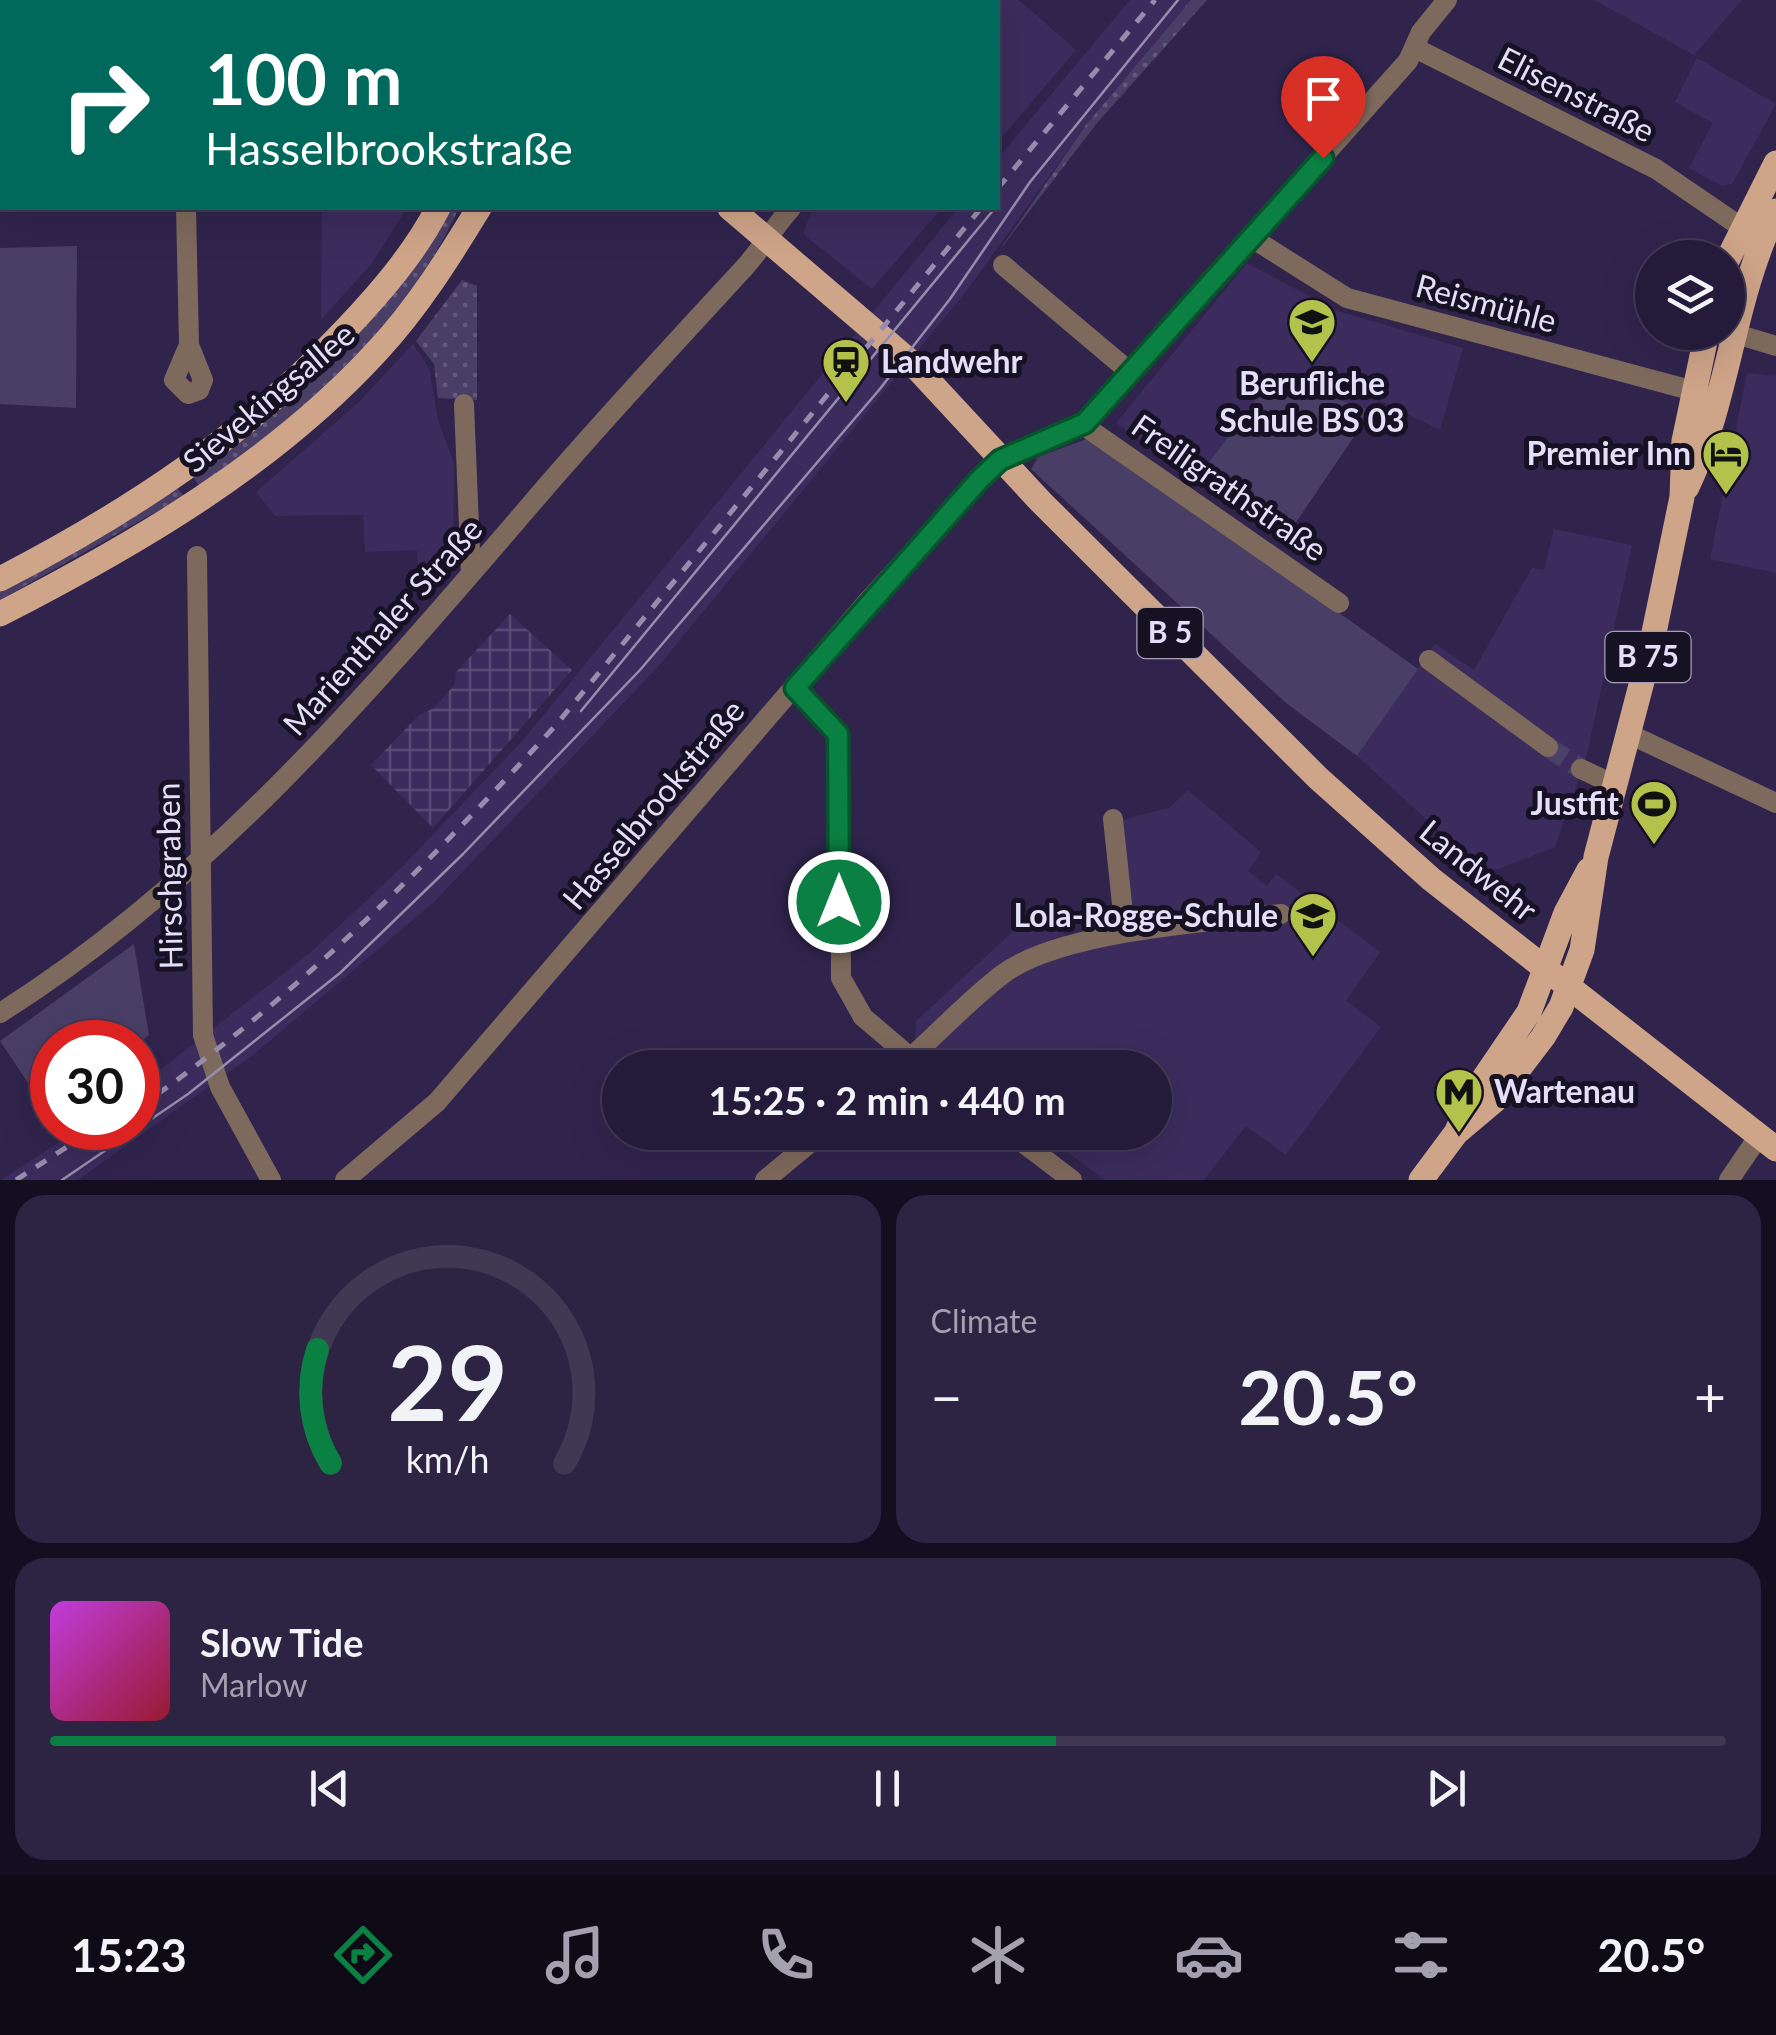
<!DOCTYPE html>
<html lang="en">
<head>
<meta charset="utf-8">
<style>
  :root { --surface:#241b3a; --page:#2c2442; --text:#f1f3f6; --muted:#a3a1af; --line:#413954; --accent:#0b8043 }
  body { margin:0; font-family:Lato,sans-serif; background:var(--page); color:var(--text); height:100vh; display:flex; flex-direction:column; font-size:38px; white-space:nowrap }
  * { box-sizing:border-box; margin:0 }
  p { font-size:32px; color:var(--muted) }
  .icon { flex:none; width:55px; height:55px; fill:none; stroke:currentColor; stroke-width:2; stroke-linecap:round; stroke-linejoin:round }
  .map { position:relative; height:1180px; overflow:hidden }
  .panel { display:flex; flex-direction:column; gap:15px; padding:15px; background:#140f20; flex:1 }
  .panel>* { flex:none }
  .hud { position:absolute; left:0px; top:0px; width:1000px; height:210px; box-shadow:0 10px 40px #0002,0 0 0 2px var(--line); background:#00695c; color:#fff; overflow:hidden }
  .tools { position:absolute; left:1635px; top:240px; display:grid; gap:20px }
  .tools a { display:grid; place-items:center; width:110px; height:110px; border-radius:50%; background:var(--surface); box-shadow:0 10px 40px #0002,0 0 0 2px var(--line); font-size:50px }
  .speed { position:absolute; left:30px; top:1020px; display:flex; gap:20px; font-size:50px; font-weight:700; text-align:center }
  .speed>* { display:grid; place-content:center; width:130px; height:130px; border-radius:50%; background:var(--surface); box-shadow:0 10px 40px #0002,0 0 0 2px var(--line); line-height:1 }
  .speed .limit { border:15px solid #d22; background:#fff; color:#111 }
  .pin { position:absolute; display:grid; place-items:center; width:85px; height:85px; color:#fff; margin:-102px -42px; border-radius:50% 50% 50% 0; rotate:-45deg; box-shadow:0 0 10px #0007 }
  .pin .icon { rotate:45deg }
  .me { position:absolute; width:110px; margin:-55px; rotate:0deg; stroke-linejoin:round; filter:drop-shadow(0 0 8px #0008) }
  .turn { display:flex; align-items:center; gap:35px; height:210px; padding:0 40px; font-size:45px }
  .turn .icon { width:130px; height:130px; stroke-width:2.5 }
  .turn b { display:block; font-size:70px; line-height:85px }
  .big { font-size:75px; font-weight:700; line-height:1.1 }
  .panel .tile { flex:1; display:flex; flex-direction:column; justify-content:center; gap:15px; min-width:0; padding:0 35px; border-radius:30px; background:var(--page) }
  .panel .dial { align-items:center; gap:0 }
  .dial svg { height:260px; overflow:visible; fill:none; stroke:var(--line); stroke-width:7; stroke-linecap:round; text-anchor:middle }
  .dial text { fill:var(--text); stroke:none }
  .song { display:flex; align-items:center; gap:30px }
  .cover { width:120px; height:120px; border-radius:15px; background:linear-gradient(135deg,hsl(290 70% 55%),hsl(350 70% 35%)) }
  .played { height:10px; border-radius:5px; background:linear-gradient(90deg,var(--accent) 60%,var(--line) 60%) }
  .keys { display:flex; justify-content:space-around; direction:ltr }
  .heat { display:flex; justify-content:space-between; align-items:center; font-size:55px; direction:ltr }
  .panel .tiles { flex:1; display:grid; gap:15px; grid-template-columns:1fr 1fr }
  .tile:last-child { grid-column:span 2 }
  .trip { position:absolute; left:602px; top:1050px; width:570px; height:100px; border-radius:50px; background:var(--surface); box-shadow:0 10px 40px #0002,0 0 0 2px var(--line); font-weight:700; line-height:100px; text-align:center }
  .menu { display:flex; height:160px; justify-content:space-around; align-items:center; background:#0e0b17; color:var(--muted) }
  .menu .icon { width:70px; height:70px }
  .menu .active { color:var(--accent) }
  .menu b { font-size:45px; color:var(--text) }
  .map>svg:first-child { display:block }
  .built { fill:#3b2c5d }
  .industrial { fill:url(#industrial-grid) }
  .grass { fill:url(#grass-dots) }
  .green { fill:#493e66 }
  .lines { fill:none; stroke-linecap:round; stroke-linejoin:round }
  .minor-tunnel { stroke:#4b4067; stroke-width:20; stroke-dasharray:20 10; stroke-linecap:butt }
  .minor { stroke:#7e6a5c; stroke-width:20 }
  .major { stroke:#cfa589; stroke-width:25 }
  .tram { stroke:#968dae; stroke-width:2.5 }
  .rail { stroke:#968dae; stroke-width:5; stroke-dasharray:12 12; stroke-linecap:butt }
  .route-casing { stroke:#07532c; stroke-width:25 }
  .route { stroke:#0b8043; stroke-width:18 }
  .labels { text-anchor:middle; stroke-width:10; stroke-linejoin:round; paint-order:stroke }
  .shield { fill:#171124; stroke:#a6a0b9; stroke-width:2.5 }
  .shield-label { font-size:30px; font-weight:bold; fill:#e4def9 }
  .street-label { font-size:32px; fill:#e4def9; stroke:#171124 }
  .poi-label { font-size:32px; font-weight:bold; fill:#e4def9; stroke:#171124; text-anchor:end }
</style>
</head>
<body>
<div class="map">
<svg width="1776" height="1180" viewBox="0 0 1776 1180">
  <defs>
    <pattern id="industrial-grid" width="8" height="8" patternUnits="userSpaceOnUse" patternTransform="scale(2.5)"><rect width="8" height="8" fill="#3b2c5d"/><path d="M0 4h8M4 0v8" fill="none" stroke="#574a75"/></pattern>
    <pattern id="grass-dots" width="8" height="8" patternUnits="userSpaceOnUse" patternTransform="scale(2.5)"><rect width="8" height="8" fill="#493e66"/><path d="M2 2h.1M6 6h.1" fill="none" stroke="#63597d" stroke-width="1.8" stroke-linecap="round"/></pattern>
  </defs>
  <rect width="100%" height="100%" fill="#30244d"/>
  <path class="built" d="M974 0H1019L1076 50 998 142V2Z
    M1130 0H1191L1086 125 968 289 657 668 433 903 253 1055 78 1180H1L81 1128H138V1087L310 953 402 867 524 739 958 208H998V158Z
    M1594 0H1742L1694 55Z
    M1697 58 1776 104 1732 184 1722 186 1689 168 1713 123 1675 102Z
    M322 208H407L372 263 321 320Z
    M812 208H942L872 289 803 234Z
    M1247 263 1335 310 1463 348 1440 430 1379 400 1372 410 1272 379 1196 480 1116 423Z
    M413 344 429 368 438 420 454 464 453 561 420 602 417 550 365 552 363 515 275 516 256 492 359 402Z
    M1747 373 1776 376V573L1710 559Z
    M1554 529 1632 545 1586 759 1555 847 1486 874 1357 756 1435 644 1474 670 1532 568 1544 570Z
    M1188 790 1261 852 1248 871 1267 886 1276 874 1380 952 1346 1001 1381 1027 1286 1155 1246 1126 1204 1180H1105L1041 1133 1155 1132V1068L953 1067 915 1039 916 1021 1035 911 1051 918 1068 939 1105 927 1116 915 1106 824 1169 808Z"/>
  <path class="industrial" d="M510 614 572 670 433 828 371 765 419 715 434 708 455 684 456 672Z"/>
  <path class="grass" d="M1191 0H1207L1097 123 999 251 1086 125Z
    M449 208H459C405 326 302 412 200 487L193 477C307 390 374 332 449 208Z
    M462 280 477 286V400L438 398 434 364 416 341Z
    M177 488 184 496 0 600V588Z"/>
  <path class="green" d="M77 246 76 408 0 404V248Z
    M1271 379 1372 410 1284 540 1196 480Z
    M1092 437 1418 669 1357 756 1286 703 1031 469 1038 457Z
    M134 944 149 1035 138 1044 52 1042V1105L46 1110 0 1041Z"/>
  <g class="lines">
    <path class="minor-tunnel" d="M1548 747 1581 769"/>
    <path class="minor" d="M408 0 417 2
      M183 2V0
      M949 2 951 0
      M1415 48 1656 169 1741 227
      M186 208 189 345 203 380 199 390 188 394 174 380 189 345
      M1252 238 1347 298 1705 394
      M1003 265 1130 372
      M1733 333 1776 346
      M464 404 471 574
      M1083 425 1339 603
      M197 556 203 1035 220 1087 271 1180
      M1429 660 1548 747
      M795 688 836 730 840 739 841 978 863 1017 923 1068
      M1629 734 1776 803
      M1581 769 1615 785
      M1113 819 1125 932
      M0 1013C210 881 372 689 532 503 601 422 673 345 745 267 762 248 775 226 791 208
      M899 1068C934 1038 966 1002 1003 974 1059 932 1209 921 1281 914
      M1009 1132 1072 1180
      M345 1180 437 1102 866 603 979 479 1000 460 1085 423 1408 61 1421 32 1447 0
      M765 1180 823 1132
      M1729 1180 1759 1136"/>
    <path class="major" d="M598 0 600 2
      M534 2 536 0
      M572 2V0
      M730 208 914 365 1041 502 1318 778 1431 879 1776 1149
      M1728 259 1776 163
      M1687 487C1729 400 1732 299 1776 211
      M0 579C130 512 245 436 346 329 381 292 414 254 438 208
      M0 614C136 544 274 464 378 350 418 307 449 257 479 208
      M1456 1133 1494 1101 1543 1037 1561 1007 1582 950 1596 857 1651 647 1682 497 1684 441 1707 332
      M1421 1180 1456 1133 1476 1090 1529 1012 1566 913 1589 870"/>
    <path class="tram" d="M581 711 995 208
      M62 1180 188 1094 340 973 463 854 640 670 879 390 950 299 1030 182 1178 0"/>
    <path class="rail" d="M998 188 1155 0
      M138 1108C294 999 428 865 556 725L981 208
      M16 1180 96 1128"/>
  </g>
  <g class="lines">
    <g class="route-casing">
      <path id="route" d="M839 902 838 734 795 688 979 480 1000 460 1085 423 1323 158"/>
    </g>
    <use href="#route" class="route"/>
  </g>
  <defs>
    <g id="school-pin" transform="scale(2.5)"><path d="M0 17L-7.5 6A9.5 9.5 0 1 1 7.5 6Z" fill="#b3c24b" stroke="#171124"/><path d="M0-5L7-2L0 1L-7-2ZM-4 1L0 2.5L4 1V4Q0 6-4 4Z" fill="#111"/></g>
    <g id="station-pin" transform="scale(2.5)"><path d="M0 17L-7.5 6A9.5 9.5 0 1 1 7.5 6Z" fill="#b3c24b" stroke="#171124"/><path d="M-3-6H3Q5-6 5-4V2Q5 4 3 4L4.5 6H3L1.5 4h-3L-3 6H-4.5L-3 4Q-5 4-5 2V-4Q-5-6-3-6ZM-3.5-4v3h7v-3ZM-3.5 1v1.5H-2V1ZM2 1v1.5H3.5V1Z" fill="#111"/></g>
    <g id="hotel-pin" transform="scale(2.5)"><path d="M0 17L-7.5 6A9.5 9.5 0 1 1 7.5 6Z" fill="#b3c24b" stroke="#171124"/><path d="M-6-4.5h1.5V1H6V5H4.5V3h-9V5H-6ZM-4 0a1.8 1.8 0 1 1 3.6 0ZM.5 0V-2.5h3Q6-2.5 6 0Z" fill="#111"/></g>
    <g id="stadium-pin" transform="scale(2.5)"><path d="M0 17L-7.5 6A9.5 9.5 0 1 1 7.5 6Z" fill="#b3c24b" stroke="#171124"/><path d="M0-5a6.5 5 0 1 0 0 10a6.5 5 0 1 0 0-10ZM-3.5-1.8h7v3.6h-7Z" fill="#111"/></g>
    <g id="metro-pin" transform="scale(2.5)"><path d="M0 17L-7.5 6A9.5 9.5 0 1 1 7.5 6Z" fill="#b3c24b" stroke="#171124"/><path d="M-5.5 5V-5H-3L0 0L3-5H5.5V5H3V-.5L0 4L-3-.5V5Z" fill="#111"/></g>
  </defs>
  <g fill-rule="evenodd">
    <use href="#school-pin" x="1312" y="322"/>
    <use href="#station-pin" x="846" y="362"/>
    <use href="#hotel-pin" x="1726" y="454"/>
    <use href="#stadium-pin" x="1654" y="804"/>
    <use href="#school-pin" x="1313" y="916"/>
    <use href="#metro-pin" x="1459" y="1092"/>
  </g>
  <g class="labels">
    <g class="shield">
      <rect x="1137.5" y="608" width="65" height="50" rx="8"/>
      <rect x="1605.5" y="632" width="85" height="50" rx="8"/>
    </g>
    <g class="shield-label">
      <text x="1170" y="643">B 5</text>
      <text x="1648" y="667">B 75</text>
    </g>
    <g class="street-label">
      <text transform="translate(1576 95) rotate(27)" y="11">Elisenstraße</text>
      <text transform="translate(1486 304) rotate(15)" y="11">Reismühle</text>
      <text transform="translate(269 398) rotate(-40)" y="11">Sievekingsallee</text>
      <text transform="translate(1229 488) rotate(35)" y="11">Freiligrathstraße</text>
      <text transform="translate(383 627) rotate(-48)" y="11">Marienthaler Straße</text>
      <text transform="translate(654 805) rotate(-50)" y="11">Hasselbrookstraße</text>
      <text transform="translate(1478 871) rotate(39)" y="11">Landwehr</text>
      <text transform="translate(170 876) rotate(-91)" y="11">Hirschgraben</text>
    </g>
    <g class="poi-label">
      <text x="881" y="373" text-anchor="start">Landwehr</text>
      <text x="1312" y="395" text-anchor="middle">Berufliche<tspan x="1312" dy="37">Schule BS 03</tspan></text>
      <text x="1691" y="465">Premier Inn</text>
      <text x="1619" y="815">Justfit</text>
      <text x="1278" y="927">Lola-Rogge-Schule</text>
      <text x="1494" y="1103" text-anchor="start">Wartenau</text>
    </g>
  </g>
</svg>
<div class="tools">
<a><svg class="icon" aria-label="layers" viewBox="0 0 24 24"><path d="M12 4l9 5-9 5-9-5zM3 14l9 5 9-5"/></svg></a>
</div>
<div class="speed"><div class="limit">30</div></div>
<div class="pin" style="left:1323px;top:158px;background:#d93025"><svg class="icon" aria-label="arrive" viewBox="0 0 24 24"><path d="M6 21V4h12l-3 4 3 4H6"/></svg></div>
<svg class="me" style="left:839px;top:902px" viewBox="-20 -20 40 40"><circle r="17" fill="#0b8043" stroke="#fff" stroke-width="3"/><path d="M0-11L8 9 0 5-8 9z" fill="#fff"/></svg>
<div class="trip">15:25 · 2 min · 440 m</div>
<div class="hud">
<div class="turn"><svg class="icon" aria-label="right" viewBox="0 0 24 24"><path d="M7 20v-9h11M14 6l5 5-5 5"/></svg><div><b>100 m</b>Hasselbrookstraße</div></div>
</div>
</div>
<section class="panel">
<div class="tiles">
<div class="tile dial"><svg viewBox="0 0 100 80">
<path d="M14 69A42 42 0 1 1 86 69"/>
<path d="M14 69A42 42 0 0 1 10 34" stroke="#0b8043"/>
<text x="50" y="56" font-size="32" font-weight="700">29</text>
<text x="50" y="72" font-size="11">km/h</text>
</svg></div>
<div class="tile"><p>Climate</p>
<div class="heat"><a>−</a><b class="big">20.5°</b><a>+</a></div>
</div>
<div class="tile">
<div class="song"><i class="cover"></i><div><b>Slow Tide</b><p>Marlow</p></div></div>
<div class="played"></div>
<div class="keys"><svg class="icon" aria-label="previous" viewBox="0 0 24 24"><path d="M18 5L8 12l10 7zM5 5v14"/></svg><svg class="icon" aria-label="pause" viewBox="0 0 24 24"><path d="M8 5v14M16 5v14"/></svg><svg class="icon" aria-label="next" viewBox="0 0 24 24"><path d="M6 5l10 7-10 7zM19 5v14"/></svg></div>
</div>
</div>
</section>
<nav class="menu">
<b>15:23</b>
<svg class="icon active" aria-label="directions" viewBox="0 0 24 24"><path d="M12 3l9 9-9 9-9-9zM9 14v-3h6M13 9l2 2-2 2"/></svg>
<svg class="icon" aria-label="music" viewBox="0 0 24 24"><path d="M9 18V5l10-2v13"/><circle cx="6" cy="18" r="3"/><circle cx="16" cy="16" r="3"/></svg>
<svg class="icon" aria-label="phone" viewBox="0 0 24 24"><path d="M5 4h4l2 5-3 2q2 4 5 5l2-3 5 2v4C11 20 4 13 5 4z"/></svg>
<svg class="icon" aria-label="climate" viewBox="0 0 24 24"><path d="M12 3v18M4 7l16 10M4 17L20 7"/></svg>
<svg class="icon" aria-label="car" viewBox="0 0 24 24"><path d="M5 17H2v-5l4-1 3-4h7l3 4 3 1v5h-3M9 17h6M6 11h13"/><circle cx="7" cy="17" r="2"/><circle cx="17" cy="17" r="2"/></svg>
<svg class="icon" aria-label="filters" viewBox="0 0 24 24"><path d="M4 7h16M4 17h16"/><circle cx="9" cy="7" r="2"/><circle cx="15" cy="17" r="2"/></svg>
<b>20.5°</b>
</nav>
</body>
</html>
